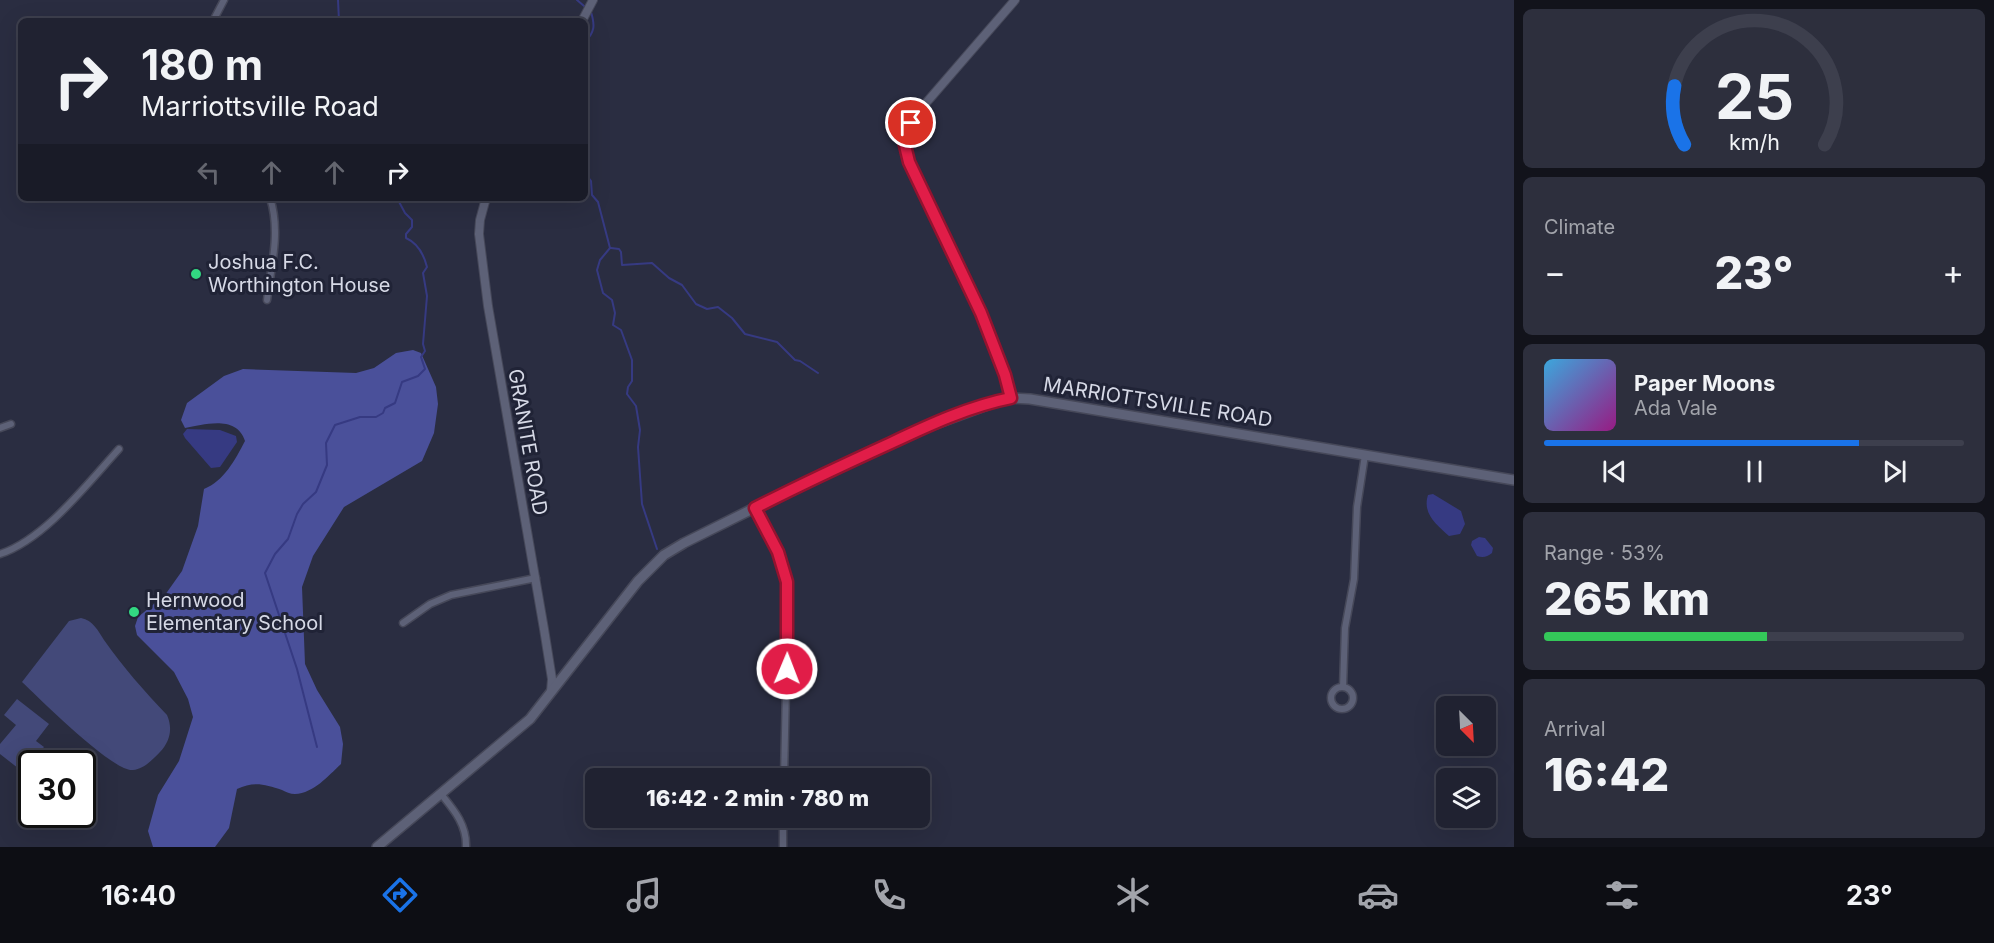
<!DOCTYPE html>
<html lang="en">
<head>
<meta charset="utf-8">
<style>
  :root { --surface:#202231; --page:#2d2f3d; --text:#f1f3f6; --muted:#a2a4ab; --line:#3d3f4d; --accent:#1a73e8 }
  body { margin:0; font-family:Inter,sans-serif; background:var(--page); color:var(--text); height:100vh; display:flex; flex-direction:column; font-size:22px; white-space:nowrap }
  * { box-sizing:border-box; margin:0 }
  p { font-size:20px; color:var(--muted) }
  .icon { flex:none; width:33px; height:33px; fill:none; stroke:currentColor; stroke-width:2; stroke-linecap:round; stroke-linejoin:round }
  .map { position:relative; flex:1; overflow:hidden }
  .drawer { display:flex; flex-direction:column; gap:9px; padding:9px; background:#12131b; width:480px }
  .drawer>* { flex:none }
  .hud { position:absolute; left:18px; top:18px; width:570px; height:183px; border-radius:9px; box-shadow:0 6px 24px #0002,0 0 0 2px var(--line); background:#202231; color:var(--text); overflow:hidden }
  .needle { width:39px; rotate:156deg }
  .fabs { position:absolute; left:1436px; top:696px; display:grid; gap:12px }
  .fabs a { display:grid; place-items:center; width:60px; height:60px; border-radius:9px; background:var(--surface); box-shadow:0 6px 24px #0002,0 0 0 2px var(--line); font-size:30px }
  .speed { position:absolute; left:18px; top:750px; display:flex; gap:12px; font-size:30px; font-weight:700; text-align:center }
  .speed>* { display:grid; place-content:center; width:78px; height:78px; border-radius:50%; background:var(--surface); box-shadow:0 6px 24px #0002,0 0 0 2px var(--line); line-height:1 }
  .speed .limit { border:3px solid #111; border-radius:9px; background:#fff; color:#111 }
  .pin { position:absolute; display:grid; place-items:center; width:51px; height:51px; color:#fff; margin:-26px; border:3px solid #fff; border-radius:50%; box-shadow:0 2px 6px #0007 }
  .me { position:absolute; width:66px; margin:-33px; rotate:1deg; stroke-linejoin:round; filter:drop-shadow(0 0 4px #0008) }
  .turn { display:flex; align-items:center; gap:21px; height:126px; padding:0 24px; font-size:27px }
  .turn .icon { width:78px; height:78px; stroke-width:2.5 }
  .turn b { display:block; font-size:42px; line-height:51px }
  .lanes { display:flex; align-items:center; height:57px; padding:0 24px; background:#0003; justify-content:center; gap:30px; direction:ltr }
  .lanes .off { opacity:.35 }
  .big { font-size:45px; font-weight:800; line-height:1.1 }
  .drawer .card { flex:1; display:flex; flex-direction:column; justify-content:center; gap:9px; min-width:0; padding:0 21px; border-radius:9px; background:var(--page) }
  .drawer .dial { align-items:center; gap:0 }
  .dial svg { height:156px; overflow:visible; fill:none; stroke:var(--line); stroke-width:7; stroke-linecap:round; text-anchor:middle }
  .dial text { fill:var(--text); stroke:none }
  .song { display:flex; align-items:center; gap:18px }
  .cover { width:72px; height:72px; border-radius:9px; background:linear-gradient(135deg,hsl(200 70% 55%),hsl(310 70% 35%)) }
  .played { height:6px; border-radius:3px; background:linear-gradient(90deg,var(--accent) 75%,var(--line) 75%) }
  .keys { display:flex; justify-content:space-around; direction:ltr }
  .heat { display:flex; justify-content:space-between; align-items:center; font-size:33px; direction:ltr }
  .charge { height:9px; border-radius:4px; background:linear-gradient(90deg,#34c759 53%,var(--line) 0) }
  .trip { position:absolute; left:585px; top:768px; width:345px; height:60px; border-radius:9px; background:var(--surface); box-shadow:0 6px 24px #0002,0 0 0 2px var(--line); font-weight:800; line-height:60px; text-align:center }
  .dock { display:flex; height:96px; justify-content:space-around; align-items:center; background:#0d0e14; color:var(--muted) }
  .dock .icon { width:42px; height:42px }
  .dock .on { color:var(--accent) }
  .dock b { font-size:27px; color:var(--text) }
  main { display:flex; flex:1; min-height:0 }
  .map>svg:first-child { display:block }
  .green { fill:#434979 }
  .forest { fill:#4a509a }
  .water { fill:#363a82 }
  .lines { fill:none; stroke-linecap:round; stroke-linejoin:round }
  .stream { stroke:#363a82; stroke-width:2 }
  .minor-casing { stroke:#464859; stroke-width:9 }
  .tertiary-casing { stroke:#464859; stroke-width:10 }
  .secondary-casing { stroke:#464859; stroke-width:12 }
  .minor { stroke:#5d6177; stroke-width:6 }
  .tertiary { stroke:#5d6177; stroke-width:8 }
  .secondary { stroke:#5d6177; stroke-width:9 }
  .route-casing { stroke:#92132f; stroke-width:15 }
  .route { stroke:#e11d48; stroke-width:10 }
  .poi-dot { fill:#32d882; stroke:#202336; stroke-width:2 }
  .labels { text-anchor:middle; stroke-width:6; stroke-linejoin:round; paint-order:stroke }
  .poi-label { font-size:20px; fill:#d6d9e6; stroke:#202336; text-anchor:start }
  .street-label { font-size:20px; fill:#d6d9e6; stroke:#202336 }
</style>
</head>
<body>
<main>
<div class="map">
<svg width="1514" height="847" viewBox="0 0 1514 847">
  <rect width="100%" height="100%" fill="#2a2d41"/>
  <path class="green" d="M81 618C93 620 98 631 104 640 123 667 144 691 167 715 173 729 170 741 160 752 152 760 144 769 133 770 114 773 39 698 22 682L69 621Z
    M17 699 49 724 36 741 44 747 23 772 0 754V744L16 725 4 715Z"/>
  <path class="forest" d="M413 350 421 353 436 387 438 404 434 433 422 461 344 507 313 556 302 587 305 664 317 690 340 727 343 744 341 764C328 776 314 793 295 794 290 794 286 792 282 790 265 784 253 781 237 789L229 828 215 847H153L148 831 158 795 179 761 193 717 188 699 174 672 137 635 135 626 138 617 165 595 182 571 198 526 204 489C224 481 235 460 245 441 237 415 205 424 185 428L181 420 187 403 224 376 243 369 356 373 374 368 396 353Z"/>
  <path class="water" d="M187 429 220 430 236 436 237 442 220 467 211 468 185 438 183 434Z
    M1433 494 1461 511 1465 524 1460 534 1449 536C1437 525 1422 514 1428 495Z
    M1479 537 1485 538 1493 548 1492 553C1487 557 1483 558 1477 556L1471 545 1472 541Z"/>
  <g class="lines">
    <path class="stream" d="M338 0 339 21
      M577 0 584 6
      M585 42C595 32 595 25 591 12
      M585 173 591 181 592 195 598 202 610 248 600 260 597 270 603 293 612 300 615 313 613 325 621 330 632 360V381L628 387 627 394 636 406 640 430 638 447 642 504 657 549
      M611 248 619 249 621 252 622 265 652 263 669 278 682 285 696 304 707 309 718 307 732 318 745 334 777 342 795 360 800 361 818 373
      M317 747 297 669 265 573 275 554 288 539 297 514 303 504 316 492 327 465 326 443 335 425 360 417H376L383 413 385 408 395 403 402 382 418 376 425 369 421 357 425 351 423 344 427 296 423 273 427 267C424 255 417 243 406 238V234L412 227V220L405 213 397 198"/>
    <g class="minor-casing">
      <path id="minor" d="M213 21 224 0
        M267 300C271 267 281 231 270 198
        M0 428 11 424
        M755 508C771 538 786 565 788 598L784 778
        M0 554C45 539 87 484 119 449
        M403 623 430 604 451 595 536 578
        M1331 698a11 11 0 1 1 22 0a11 11 0 1 1-22 0Z
        M1343 687 1345 628 1354 579 1357 507 1365 455
        M441 794C454 810 467 825 466 847
        M783 847V818"/>
    </g>
    <g class="tertiary-casing">
      <path id="tertiary" d="M582 21 593 0
        M486 198 480 220 479 234 488 306 544 629 552 679 551 691
        M1011 398C998 335 963 276 935 219 923 194 905 165 903 137L911 123 926 103 1015 0"/>
    </g>
    <g class="secondary-casing">
      <path id="secondary" d="M377 847 530 719 638 581 664 555 684 543 827 472 927 427 998 401 1011 398 1030 399 1514 480"/>
    </g>
    <use href="#minor" class="minor"/>
    <use href="#tertiary" class="tertiary"/>
    <use href="#secondary" class="secondary"/>
  </g>
  <g class="lines">
    <g class="route-casing">
      <path id="route" d="M787 669V582L778 552 755 508C800 485 845 464 891 443 929 425 970 406 1011 398L1005 375 981 313 909 162 903 137 911 123"/>
    </g>
    <use href="#route" class="route"/>
  </g>
  <g class="poi-dot">
    <circle cx="196" cy="274" r="6"/>
    <circle cx="134" cy="612" r="6"/>
  </g>
  <g class="labels">
    <g class="poi-label">
      <text x="208" y="269">Joshua F.C.<tspan x="208" dy="23">Worthington House</tspan></text>
      <text x="146" y="607">Hernwood<tspan x="146" dy="23">Elementary School</tspan></text>
    </g>
    <g class="street-label">
      <text transform="translate(1158 402) rotate(9)" y="7">MARRIOTTSVILLE ROAD</text>
      <text transform="translate(528 442) rotate(80)" y="7">GRANITE ROAD</text>
    </g>
  </g>
</svg>
<div class="fabs">
<a><svg class="needle" viewBox="-14 -14 28 28"><path d="M0-13l5 13h-10z" fill="#e53935"/><path d="M0 13l5-13h-10z" fill="#a2a4ab"/></svg></a>
<a><svg class="icon" aria-label="layers" viewBox="0 0 24 24"><path d="M12 4l9 5-9 5-9-5zM3 14l9 5 9-5"/></svg></a>
</div>
<div class="speed"><div class="limit">30</div></div>
<div class="pin" style="left:911px;top:123px;background:#d93025"><svg class="icon" aria-label="arrive" viewBox="0 0 24 24"><path d="M6 21V4h12l-3 4 3 4H6"/></svg></div>
<svg class="me" style="left:787px;top:669px" viewBox="-20 -20 40 40"><circle r="17" fill="#e11d48" stroke="#fff" stroke-width="3"/><path d="M0-11L8 9 0 5-8 9z" fill="#fff"/></svg>
<div class="trip">16:42 · 2 min · 780 m</div>
<div class="hud">
<div class="turn"><svg class="icon" aria-label="right" viewBox="0 0 24 24"><path d="M7 20v-9h11M14 6l5 5-5 5"/></svg><div><b>180 m</b>Marriottsville Road</div></div>
<div class="lanes"><svg class="icon off" aria-label="left" viewBox="0 0 24 24"><path d="M17 20v-9H6M10 6l-5 5 5 5"/></svg><svg class="icon off" aria-label="ahead" viewBox="0 0 24 24"><path d="M12 20V5M6 11l6-6 6 6"/></svg><svg class="icon off" aria-label="ahead" viewBox="0 0 24 24"><path d="M12 20V5M6 11l6-6 6 6"/></svg><svg class="icon" aria-label="right" viewBox="0 0 24 24"><path d="M7 20v-9h11M14 6l5 5-5 5"/></svg></div>
</div>
</div>
<section class="drawer">
<div class="card dial"><svg viewBox="0 0 100 80">
<path d="M14 69A42 42 0 1 1 86 69"/>
<path d="M14 69A42 42 0 0 1 9 39" stroke="#1a73e8"/>
<text x="50" y="56" font-size="32" font-weight="700">25</text>
<text x="50" y="72" font-size="11">km/h</text>
</svg></div>
<div class="card"><p>Climate</p>
<div class="heat"><a>−</a><b class="big">23°</b><a>+</a></div>
</div>
<div class="card">
<div class="song"><i class="cover"></i><div><b>Paper Moons</b><p>Ada Vale</p></div></div>
<div class="played"></div>
<div class="keys"><svg class="icon" aria-label="previous" viewBox="0 0 24 24"><path d="M18 5L8 12l10 7zM5 5v14"/></svg><svg class="icon" aria-label="pause" viewBox="0 0 24 24"><path d="M8 5v14M16 5v14"/></svg><svg class="icon" aria-label="next" viewBox="0 0 24 24"><path d="M6 5l10 7-10 7zM19 5v14"/></svg></div>
</div>
<div class="card"><p>Range · 53%</p><b class="big">265 km</b><div class="charge"></div></div>
<div class="card"><p>Arrival</p><b class="big">16:42</b></div>
</section>
</main>
<nav class="dock">
<b>16:40</b>
<svg class="icon on" aria-label="directions" viewBox="0 0 24 24"><path d="M12 3l9 9-9 9-9-9zM9 14v-3h6M13 9l2 2-2 2"/></svg>
<svg class="icon" aria-label="music" viewBox="0 0 24 24"><path d="M9 18V5l10-2v13"/><circle cx="6" cy="18" r="3"/><circle cx="16" cy="16" r="3"/></svg>
<svg class="icon" aria-label="phone" viewBox="0 0 24 24"><path d="M5 4h4l2 5-3 2q2 4 5 5l2-3 5 2v4C11 20 4 13 5 4z"/></svg>
<svg class="icon" aria-label="climate" viewBox="0 0 24 24"><path d="M12 3v18M4 7l16 10M4 17L20 7"/></svg>
<svg class="icon" aria-label="car" viewBox="0 0 24 24"><path d="M5 17H2v-5l4-1 3-4h7l3 4 3 1v5h-3M9 17h6M6 11h13"/><circle cx="7" cy="17" r="2"/><circle cx="17" cy="17" r="2"/></svg>
<svg class="icon" aria-label="filters" viewBox="0 0 24 24"><path d="M4 7h16M4 17h16"/><circle cx="9" cy="7" r="2"/><circle cx="15" cy="17" r="2"/></svg>
<b>23°</b>
</nav>
</body>
</html>
